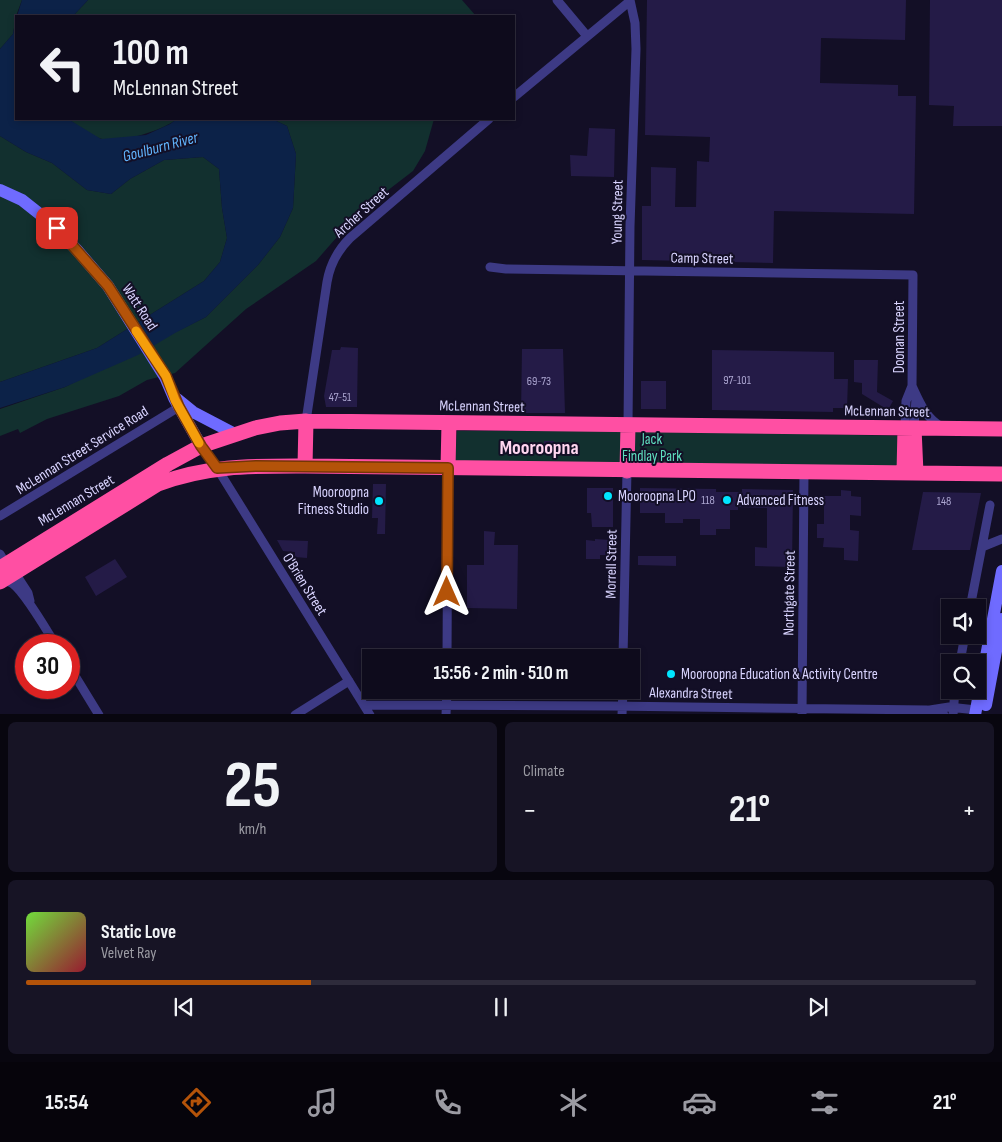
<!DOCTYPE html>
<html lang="en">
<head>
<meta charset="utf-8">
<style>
  :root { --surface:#0e0b1c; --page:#171425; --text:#f1f3f6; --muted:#9b9ba3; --line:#2e2b3b; --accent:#b45309 }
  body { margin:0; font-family:"Sofia Sans Condensed",sans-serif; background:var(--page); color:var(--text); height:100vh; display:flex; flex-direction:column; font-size:19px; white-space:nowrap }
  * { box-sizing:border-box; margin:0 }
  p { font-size:16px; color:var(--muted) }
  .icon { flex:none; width:28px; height:28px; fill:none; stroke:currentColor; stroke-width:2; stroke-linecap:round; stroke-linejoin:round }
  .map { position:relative; height:714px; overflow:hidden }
  .panel { display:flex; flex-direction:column; gap:8px; padding:8px; background:#08060f; flex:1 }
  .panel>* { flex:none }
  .banner { position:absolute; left:15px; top:15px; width:500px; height:105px; border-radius:0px; box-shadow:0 2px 8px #0003,0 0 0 1px var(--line); background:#0e0b1c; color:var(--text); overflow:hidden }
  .tools { position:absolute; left:941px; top:599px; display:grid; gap:10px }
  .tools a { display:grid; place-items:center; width:45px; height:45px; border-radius:0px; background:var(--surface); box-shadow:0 2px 8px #0003,0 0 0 1px var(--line); font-size:25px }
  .speed { position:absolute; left:15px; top:634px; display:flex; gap:10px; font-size:25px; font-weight:700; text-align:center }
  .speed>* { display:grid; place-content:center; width:65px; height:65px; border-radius:50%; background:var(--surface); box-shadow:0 2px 8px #0003,0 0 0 1px var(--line); line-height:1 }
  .speed .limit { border:8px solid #d22; background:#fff; color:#111 }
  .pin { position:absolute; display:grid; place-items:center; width:42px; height:42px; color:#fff; margin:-21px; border-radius:10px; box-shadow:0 2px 8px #0006 }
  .me { position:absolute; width:55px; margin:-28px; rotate:0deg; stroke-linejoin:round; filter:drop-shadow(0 0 4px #0008) }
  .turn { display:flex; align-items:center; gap:18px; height:105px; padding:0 15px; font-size:22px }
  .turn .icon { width:65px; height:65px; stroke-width:2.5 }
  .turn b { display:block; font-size:35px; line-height:42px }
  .big { font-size:38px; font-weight:700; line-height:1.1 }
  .panel .widget { flex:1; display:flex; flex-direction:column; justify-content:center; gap:8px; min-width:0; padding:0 18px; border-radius:8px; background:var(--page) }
  .panel .dial { align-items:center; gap:0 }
  .dial b { font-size:65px; line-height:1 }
  .song { display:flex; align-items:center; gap:15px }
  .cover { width:60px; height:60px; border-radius:8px; background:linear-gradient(135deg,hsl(100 70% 55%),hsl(350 70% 35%)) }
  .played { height:5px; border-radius:2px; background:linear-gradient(90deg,var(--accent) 30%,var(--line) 30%) }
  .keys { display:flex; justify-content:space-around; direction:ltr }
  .heat { display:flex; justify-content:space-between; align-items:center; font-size:28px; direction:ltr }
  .panel .tiles { flex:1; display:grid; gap:8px; grid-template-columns:1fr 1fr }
  .widget:last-child { grid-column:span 2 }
  .trip { position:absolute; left:362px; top:649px; width:278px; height:50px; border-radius:0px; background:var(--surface); box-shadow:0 2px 8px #0003,0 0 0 1px var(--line); font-weight:700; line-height:50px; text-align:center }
  .tabs { display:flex; height:80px; justify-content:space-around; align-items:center; background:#06040b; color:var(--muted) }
  .tabs .icon { width:35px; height:35px }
  .tabs .active { color:var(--accent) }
  .tabs b { font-size:22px; color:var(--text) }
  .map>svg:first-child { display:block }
  .green { fill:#12302f }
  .water { fill:#0c2248 }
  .building { fill:#241b47 }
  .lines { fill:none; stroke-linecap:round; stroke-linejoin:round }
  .street { stroke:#3d3a85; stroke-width:9 }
  .secondary { stroke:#6f6bff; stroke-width:12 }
  .highway { stroke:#ff4fa3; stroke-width:15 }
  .route-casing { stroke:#753606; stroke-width:12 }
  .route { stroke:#b45309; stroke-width:9 }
  .slow { stroke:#f59e0b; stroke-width:9 }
  .poi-dot { fill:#00e5ff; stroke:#130f26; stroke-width:2 }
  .labels { text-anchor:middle; stroke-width:4; stroke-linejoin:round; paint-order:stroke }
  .number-label { font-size:12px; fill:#aca6d1 }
  .street-label { font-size:15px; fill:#d9d4ff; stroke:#130f26 }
  .park-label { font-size:15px; fill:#5fe0c0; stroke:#130f26 }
  .poi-label { font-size:15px; fill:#d9d4ff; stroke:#130f26; text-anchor:start }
  .water-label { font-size:16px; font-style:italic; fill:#62b6ff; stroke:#130f26 }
  .district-label { font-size:20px; font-weight:bold; fill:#ffd6f0; stroke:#130f26 }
</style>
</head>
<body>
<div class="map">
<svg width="1002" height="715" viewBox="0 0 1002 715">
  <rect width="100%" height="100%" fill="#130f26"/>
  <path class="green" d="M0 0H22L16 16 13 34 0 49Z
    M88 0H462L476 16H73Z
    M68 119H177C161 131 122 143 102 139 93 137 76 124 68 119Z
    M272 119H434L425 151 413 171 357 214 316 261 246 309 175 373 147 380 119 396 47 419 20 433 18 429 0 436V409L65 387 206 317 258 265 280 237 293 208 296 154 287 126Z
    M0 136 26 152 52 163 87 190 111 194 130 179 164 160 203 157 219 169 222 208 227 238 220 262 204 281 97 348 0 382Z
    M633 430 901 436V467L632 465Z
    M457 431H624L621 463 455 461Z"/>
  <path class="water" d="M22 0H88L73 16H17Z
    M16 19V119H68L101 139 146 135 170 124 177 119H272L287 126 296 154 293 208 280 237 258 265 206 317 175 333 138 355 65 387 0 408V382L97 348 204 281 220 262 227 238 222 208 219 169 203 157 164 160 130 179 111 194 87 190 52 163 26 152 0 136V49L13 34Z"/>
  <path class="building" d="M647 0H906L905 40 821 38 820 83 898 85V96H916L914 214 774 211 773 263 642 260V206H651V167L676 168 675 207H696L697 161 709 162 710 137 645 135Z
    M930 0H1002V126H953L954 106 929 105Z
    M589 128 615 129 614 177 571 176 570 155 587 156Z
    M341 347 358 348 357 407H326L324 396 332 350H340Z
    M522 349H563L565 413H521Z
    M712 350 834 352V379H848L847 408H833V412L712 410Z
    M854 360H878L877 392 893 401 888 410 862 394V383L854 382Z
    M641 381H666V409H641Z
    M544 441H554V454H544Z
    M373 484H386L385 534H377L378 518H372Z
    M587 488H613V527H592L591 513H587Z
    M640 488 716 489V492H742V489L793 490 792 567 755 566V547L767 548V508L738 507V510H730V529H716V535H700V519H683V523H665V513H640Z
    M841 490 851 491V496L861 497V516L850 515V530L859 531 858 561 844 560V548L823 547 824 538H817V524H824V496H841Z
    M923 492 981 493 970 550H912Z
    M484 531 495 532 494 545H518L517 609 467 608V565H484Z
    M595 539 610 540V555H600V559H586V540L595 541Z
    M277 540 308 541 307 558 295 557V552L283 551Z
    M638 556H676V566L638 565Z
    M115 559 127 577 96 596 85 577Z"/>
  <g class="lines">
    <path class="street" d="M557 0 587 36
      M514 97 630 1
      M490 267 506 269 913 275 912 386 906 401 905 428
      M912 386C919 401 926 419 942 427
      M306 421 327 282C330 264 337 251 350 238L489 119
      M628 425 630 226 636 49 635 23 630 0
      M914 428 916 398
      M217 468 370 715
      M0 516 179 407
      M982 547 1002 539
      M0 554 6 564
      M15 573 28 593 30 601
      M1 582C4 581 6 581 9 582 21 585 48 633 56 645
      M970 608 990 505
      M447 658 448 468
      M623 658 627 471
      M960 662 965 635
      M69 666 99 715
      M364 705 612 706 927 710 944 715
      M930 710 949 707 976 710
      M295 715 349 681
      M446 715 447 690
      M622 715 623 690
      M802 715 804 472
      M953 715 955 690"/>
    <path class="secondary" d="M0 190 22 200 46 219 76 249 108 286 165 377 174 398 201 446
      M177 399 193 412 235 434
      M986 705 1002 619
      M975 715 1002 571"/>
    <path class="highway" d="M914 428 916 473
      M305 466 306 421
      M448 468 449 423
      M627 471 628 425
      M904 473 905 428
      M0 568 168 464 201 446 255 428 280 423 306 421 1002 429
      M0 582 158 484C208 465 253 466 305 466L1002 474"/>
  </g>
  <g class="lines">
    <g class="route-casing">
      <path id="route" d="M57 228 108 286 166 376 179 407 201 446 217 468 256 466 448 468 447 592"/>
    </g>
    <use href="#route" class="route"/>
    <path class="slow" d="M136 331 166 376 175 400 199 443"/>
  </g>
  <g class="poi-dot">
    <circle cx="608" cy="496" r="5"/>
    <circle cx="727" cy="500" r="5"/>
    <circle cx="379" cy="501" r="5"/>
    <circle cx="671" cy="674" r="5"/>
  </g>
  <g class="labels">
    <g class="number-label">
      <text x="737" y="384">97-101</text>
      <text x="539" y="385">69-73</text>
      <text x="340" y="401">47-51</text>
      <text x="708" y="504">118</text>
      <text x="944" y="505">148</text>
    </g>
    <g class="street-label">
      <text transform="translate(361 212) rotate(-42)" y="5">Archer Street</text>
      <text transform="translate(617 212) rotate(-89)" y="5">Young Street</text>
      <text transform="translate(702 258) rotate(1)" y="5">Camp Street</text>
      <text transform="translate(140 307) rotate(57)" y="5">Watt Road</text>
      <text transform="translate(899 337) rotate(-90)" y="5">Doonan Street</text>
      <text transform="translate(482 406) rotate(1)" y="5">McLennan Street</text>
      <text transform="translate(887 411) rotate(1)" y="5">McLennan Street</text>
      <text transform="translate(82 450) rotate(-32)" y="5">McLennan Street Service Road</text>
      <text transform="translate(76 500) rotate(-31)" y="5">McLennan Street</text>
      <text transform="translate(611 564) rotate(-89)" y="5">Morrell Street</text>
      <text transform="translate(305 584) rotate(58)" y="5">O'Brien Street</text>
      <text transform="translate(789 593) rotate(-89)" y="5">Northgate Street</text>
      <text transform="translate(691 693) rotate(1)" y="5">Alexandra Street</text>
    </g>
    <g class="park-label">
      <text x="652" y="444">Jack<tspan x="652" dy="17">Findlay Park</tspan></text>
    </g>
    <g class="poi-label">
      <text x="369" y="497" text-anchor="end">Mooroopna<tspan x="369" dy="17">Fitness Studio</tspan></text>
      <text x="618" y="501">Mooroopna LPO</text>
      <text x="737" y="505">Advanced Fitness</text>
      <text x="681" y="679">Mooroopna Education &amp; Activity Centre</text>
    </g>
    <g class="water-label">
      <text transform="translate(160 146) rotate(-15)" y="6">Goulburn River</text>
    </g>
    <g class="district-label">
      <text x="539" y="454">Mooroopna</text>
    </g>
  </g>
</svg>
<div class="tools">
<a><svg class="icon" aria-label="sound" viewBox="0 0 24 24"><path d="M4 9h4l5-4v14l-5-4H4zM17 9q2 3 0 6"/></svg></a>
<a><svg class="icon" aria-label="search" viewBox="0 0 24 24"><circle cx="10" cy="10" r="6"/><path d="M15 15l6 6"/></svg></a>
</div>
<div class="speed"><div class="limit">30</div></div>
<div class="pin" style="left:57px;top:228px;background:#d93025"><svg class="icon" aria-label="arrive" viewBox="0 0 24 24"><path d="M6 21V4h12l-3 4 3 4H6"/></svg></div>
<svg class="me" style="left:447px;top:592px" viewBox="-20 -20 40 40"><path d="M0-17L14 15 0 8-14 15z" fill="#b45309" stroke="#fff" stroke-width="4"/></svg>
<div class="trip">15:56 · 2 min · 510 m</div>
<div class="banner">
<div class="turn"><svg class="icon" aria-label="left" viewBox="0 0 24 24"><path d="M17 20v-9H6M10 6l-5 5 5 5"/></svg><div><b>100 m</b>McLennan Street</div></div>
</div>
</div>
<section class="panel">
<div class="tiles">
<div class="widget dial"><b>25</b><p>km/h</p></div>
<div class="widget"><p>Climate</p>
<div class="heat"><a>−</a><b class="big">21°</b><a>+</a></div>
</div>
<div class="widget">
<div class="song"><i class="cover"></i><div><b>Static Love</b><p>Velvet Ray</p></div></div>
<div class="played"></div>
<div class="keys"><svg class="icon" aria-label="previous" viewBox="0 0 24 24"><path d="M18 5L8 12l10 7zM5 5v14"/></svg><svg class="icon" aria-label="pause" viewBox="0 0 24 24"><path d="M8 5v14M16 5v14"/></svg><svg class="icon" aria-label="next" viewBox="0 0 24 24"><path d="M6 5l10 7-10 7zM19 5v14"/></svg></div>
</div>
</div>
</section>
<nav class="tabs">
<b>15:54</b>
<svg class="icon active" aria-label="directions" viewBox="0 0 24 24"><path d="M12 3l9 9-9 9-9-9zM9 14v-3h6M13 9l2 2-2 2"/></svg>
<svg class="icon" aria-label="music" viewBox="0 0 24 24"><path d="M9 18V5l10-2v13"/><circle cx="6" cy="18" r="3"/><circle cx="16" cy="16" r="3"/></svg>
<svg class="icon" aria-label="phone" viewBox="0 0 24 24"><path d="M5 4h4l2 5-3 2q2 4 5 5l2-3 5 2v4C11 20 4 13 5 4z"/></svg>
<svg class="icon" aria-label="climate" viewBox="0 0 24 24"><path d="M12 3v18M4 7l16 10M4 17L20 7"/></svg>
<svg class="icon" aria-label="car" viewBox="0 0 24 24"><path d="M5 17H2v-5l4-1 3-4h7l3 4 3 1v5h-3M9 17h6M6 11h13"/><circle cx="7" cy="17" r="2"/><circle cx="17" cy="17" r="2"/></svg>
<svg class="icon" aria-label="filters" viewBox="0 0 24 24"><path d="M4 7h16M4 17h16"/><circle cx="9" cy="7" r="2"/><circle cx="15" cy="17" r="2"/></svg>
<b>21°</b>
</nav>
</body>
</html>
